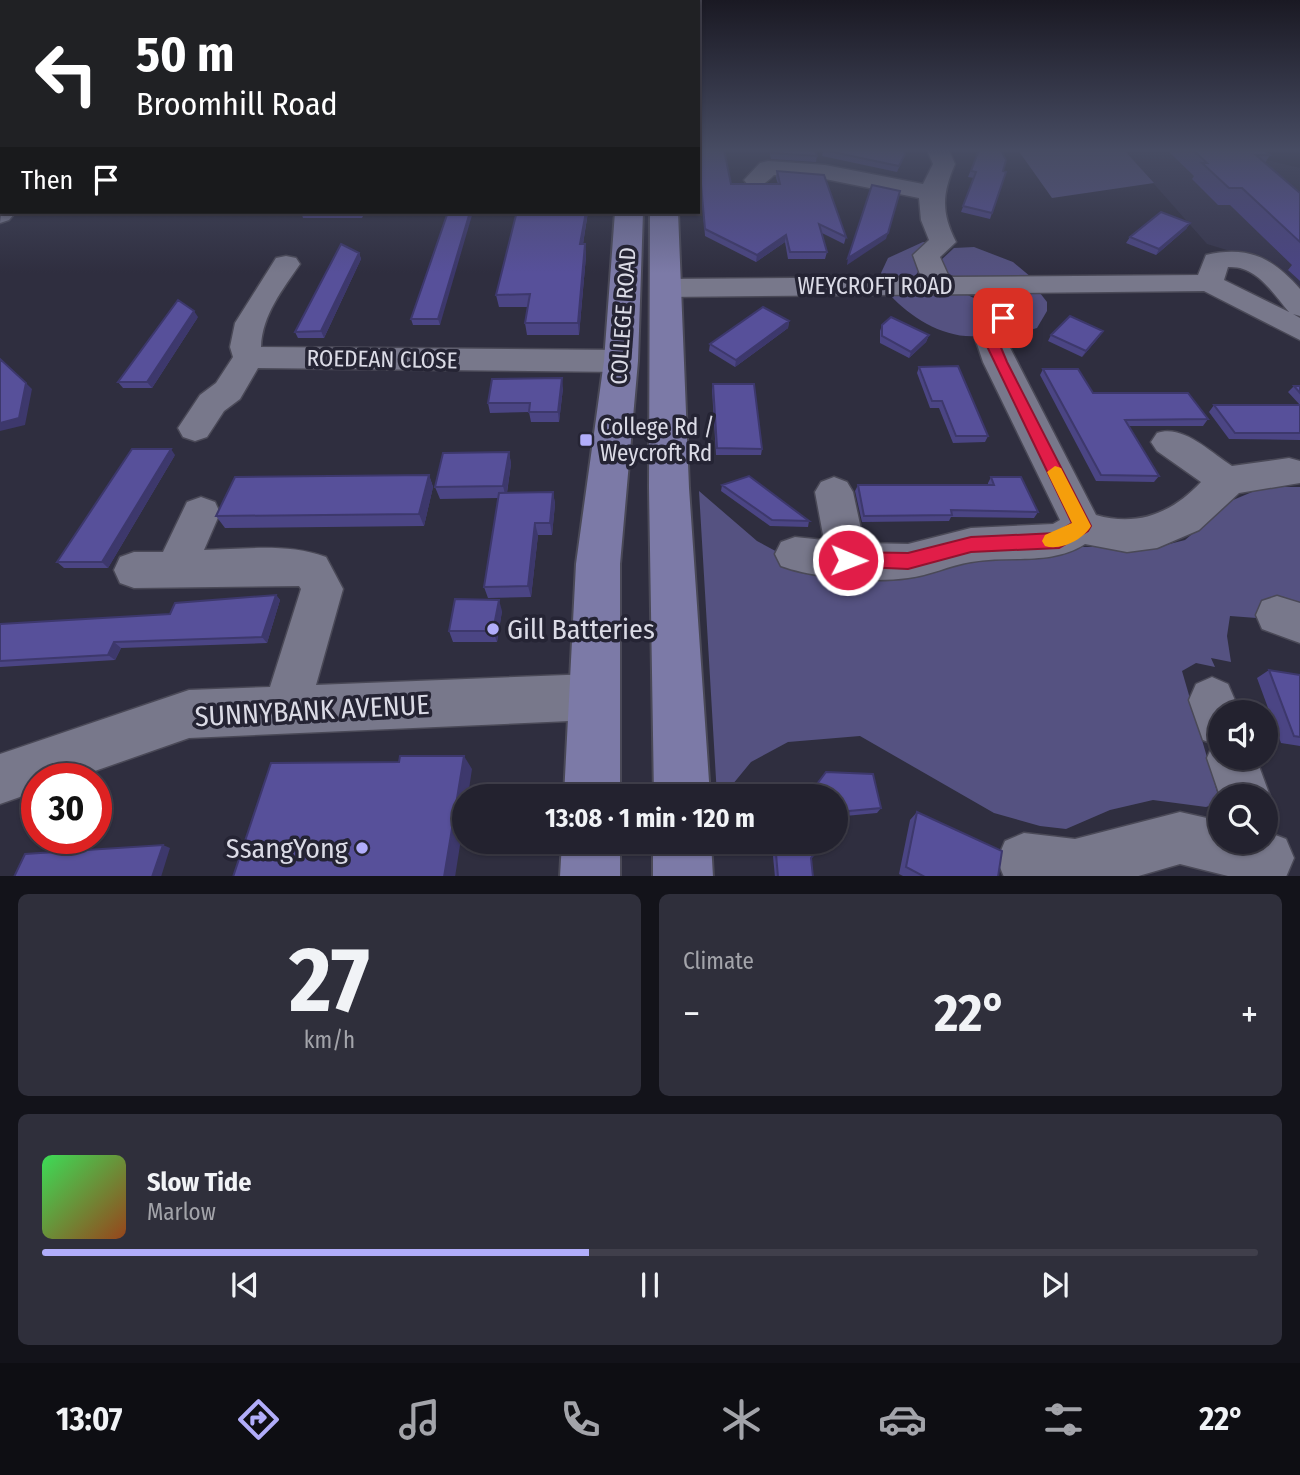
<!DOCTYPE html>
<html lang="en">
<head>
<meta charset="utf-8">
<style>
  :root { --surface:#23222f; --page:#2f2f3b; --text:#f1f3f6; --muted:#a3a4aa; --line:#403f4b; --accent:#b1adfa }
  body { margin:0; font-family:"Fira Sans Condensed",sans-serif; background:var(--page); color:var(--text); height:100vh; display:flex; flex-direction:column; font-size:26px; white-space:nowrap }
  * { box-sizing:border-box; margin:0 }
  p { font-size:23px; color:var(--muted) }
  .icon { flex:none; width:38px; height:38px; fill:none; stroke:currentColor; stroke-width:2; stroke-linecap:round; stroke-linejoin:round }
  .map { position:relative; height:876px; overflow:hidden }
  .drawer { display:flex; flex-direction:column; gap:18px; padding:18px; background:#13131a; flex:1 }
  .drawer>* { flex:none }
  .top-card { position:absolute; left:0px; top:0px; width:700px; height:214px; box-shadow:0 2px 5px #0004,0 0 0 2px var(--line); background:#202124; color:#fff; overflow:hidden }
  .tools { position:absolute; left:1208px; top:700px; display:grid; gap:14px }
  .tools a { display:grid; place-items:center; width:70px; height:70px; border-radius:50%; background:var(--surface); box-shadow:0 2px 5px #0004,0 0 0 2px var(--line); font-size:35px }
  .speed { position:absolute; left:21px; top:763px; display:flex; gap:14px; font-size:35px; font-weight:700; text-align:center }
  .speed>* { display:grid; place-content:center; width:91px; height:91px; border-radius:50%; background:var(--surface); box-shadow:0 2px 5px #0004,0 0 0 2px var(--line); line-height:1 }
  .speed .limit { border:10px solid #d22; background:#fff; color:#111 }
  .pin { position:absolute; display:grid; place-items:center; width:60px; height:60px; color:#fff; margin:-30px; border-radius:14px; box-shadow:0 4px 10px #0006 }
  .me { position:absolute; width:77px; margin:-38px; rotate:91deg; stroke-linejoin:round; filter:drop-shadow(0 0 5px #0008) }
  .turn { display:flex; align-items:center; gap:24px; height:147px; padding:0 21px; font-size:32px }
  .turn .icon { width:91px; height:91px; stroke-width:2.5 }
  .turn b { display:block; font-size:49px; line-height:60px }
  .then { display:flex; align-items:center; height:66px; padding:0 21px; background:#0003; gap:14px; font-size:26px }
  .big { font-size:52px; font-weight:700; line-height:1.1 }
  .drawer .tile { flex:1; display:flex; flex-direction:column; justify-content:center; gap:10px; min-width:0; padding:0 24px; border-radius:10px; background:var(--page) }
  .drawer .dial { align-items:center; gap:0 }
  .dial b { font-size:91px; line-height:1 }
  .song { display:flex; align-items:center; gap:21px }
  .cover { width:84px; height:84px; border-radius:10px; background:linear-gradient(135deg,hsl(130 70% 55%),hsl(20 70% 35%)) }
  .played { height:7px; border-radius:4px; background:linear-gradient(90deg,var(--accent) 45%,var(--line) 45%) }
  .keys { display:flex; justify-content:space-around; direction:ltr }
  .heat { display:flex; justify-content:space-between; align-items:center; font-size:38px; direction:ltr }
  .drawer .tiles { flex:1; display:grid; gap:18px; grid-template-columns:1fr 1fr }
  .tile:last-child { grid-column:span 2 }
  .trip { position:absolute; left:452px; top:784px; width:396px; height:70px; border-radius:35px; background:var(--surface); box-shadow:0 2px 5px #0004,0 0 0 2px var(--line); font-weight:700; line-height:70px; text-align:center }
  .tab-bar { display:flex; height:112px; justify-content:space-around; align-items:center; background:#0e0e13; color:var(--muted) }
  .tab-bar .icon { width:49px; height:49px }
  .tab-bar .active { color:var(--accent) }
  .tab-bar b { font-size:32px; color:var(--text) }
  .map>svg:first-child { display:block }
  .built { fill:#37364d }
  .green { fill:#555281 }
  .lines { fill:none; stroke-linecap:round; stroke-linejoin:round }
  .street-casing { stroke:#4a4957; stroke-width:3 }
  .primary-casing { stroke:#4a4957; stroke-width:4 }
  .street { fill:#78788b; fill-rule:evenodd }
  .primary { fill:#7c7aa7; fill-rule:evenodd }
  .wall { fill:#4b4584 }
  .shaded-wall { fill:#3d386c }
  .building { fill:#57509a; stroke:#3d386c; stroke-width:2 }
  .route { fill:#e11d48; stroke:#92132f; stroke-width:2 }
  .slow { fill:#f59e0b }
  .poi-dot { fill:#b1adfa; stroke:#252434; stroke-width:2.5 }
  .labels { text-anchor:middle; stroke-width:7; stroke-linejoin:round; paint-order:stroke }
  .street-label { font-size:23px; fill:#dbdbe6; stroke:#252434 }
  .poi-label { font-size:23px; fill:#dbdbe6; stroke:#252434; text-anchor:start }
  .near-poi-label { font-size:28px; fill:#dbdbe6; stroke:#252434; text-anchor:start }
  .near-street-label { font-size:28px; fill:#dbdbe6; stroke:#252434 }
</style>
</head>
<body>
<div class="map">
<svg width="1300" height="877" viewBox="0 0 1300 877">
  <rect width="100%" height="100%" fill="#2f2e3f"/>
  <path class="built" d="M1124 150H1226L1300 168V302L1263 261 1207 244Z"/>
  <path class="green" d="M1018 150H1124L1154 183 1052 198Z
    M923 242 930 243C914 279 924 279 882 282L881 273 888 258Z
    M974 247 1013 262 1037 282C1010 281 952 291 939 262L954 248Z
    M1040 293 1047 302V311L1037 328 1003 338 1016 321 1012 302 1023 295Z
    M966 294 987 305 993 313 990 320 980 326 978 336C945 339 911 318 890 295Z
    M1264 487H1300V608L1270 619 1230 616 1227 636 1231 662 1211 658 1215 667 1196 663 1182 671 1220 802 1206 807 1153 800 1110 810 1066 829 1040 826 994 813 860 736 788 742 751 762 723 796H717L699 491 757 541 807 568 1075 547H1158L1185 540 1233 500Z"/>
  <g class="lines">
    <g class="street-casing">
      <path id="street" d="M927 150H949L955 164C942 194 941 212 956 242L940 257 949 277 1198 275 1206 255C1248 245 1273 258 1300 289V316L1293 314 1300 318V340L1204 291 1015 293 1019 300 1018 319 1005 338 1096 515C1138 527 1172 513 1201 482L1157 451 1151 442 1157 433C1183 424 1210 452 1232 466L1289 458 1300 461V483L1239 493 1199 530 1157 548 1127 552 1085 544C1051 566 1010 555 971 562 950 565 929 576 908 578 873 583 814 578 781 566L775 554 781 542 795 537 824 540 815 492 821 482 834 477 847 482 853 492 864 543 908 544 971 528 1053 524 1060 520 983 362 975 338 988 318 990 302 982 294 665 297 655 294 651 288 655 282 665 279 921 277 913 255 929 240 921 220 919 198 825 179 774 175C765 184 760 188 748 185L744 180 760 163 768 161 825 165 923 184 933 164ZM1228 267C1256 265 1272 292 1289 312L1224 280Z
        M2 205V212H16L9 220 0 223Z
        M286 256 296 258 300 264C283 289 262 315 261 347L621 350 632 354 637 361 632 368 621 372 258 368 240 399 224 411 207 437 195 441 183 437 178 428 200 395 216 383 233 357 230 347 235 323 276 258Z
        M201 497 215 502 220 513 204 550C244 549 288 543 326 557L343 589 316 685 592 674 608 681 615 697 608 713 592 720 189 738 72 779H37V791L0 804V754L189 690 270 687 301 589 299 586 134 588 120 583 114 570 120 557 134 552H163L187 502Z
        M1277 596 1300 603V643L1262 629 1256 615 1262 601Z
        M1212 677 1228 684 1240 712H1220V758H1256L1270 796 1265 809V796H1220L1207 758 1213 744 1203 740 1189 700 1196 684Z
        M1180 812 1220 821V842H1265V831L1286 839 1294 858 1286 877H1232L1180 864 1135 877H1004L997 860 1005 841 1024 833 1075 839Z"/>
    </g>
    <g class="primary-casing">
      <path id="primary" d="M615 212H643L638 361 620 564V796H564L576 564 604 361Z
        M650 212H678L689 488 710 796H654L649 488Z
        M562 842H620V877H560Z
        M653 842H711L713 877H653Z"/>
    </g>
    <use href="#street" class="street"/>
    <use href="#primary" class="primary"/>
  </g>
  <path class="wall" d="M698 150 731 184H778L776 178 777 171 846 237 844 244 822 233 827 252 825 259H788L785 242 756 262 705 236Z
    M769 150H815L817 156 816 162 771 159Z
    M823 150 905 154 897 172 822 156Z
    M979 150 1003 171 1006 172 990 219 961 212 974 178 968 177Z
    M1167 150H1264L1270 155 1265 163 1300 193V281L1288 270 1292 265 1230 205H1218L1192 179 1194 176Z
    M301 212H365L362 218H303Z
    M448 212 440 325H413L411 319Z
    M545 212H588L583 244H585L586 256 579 335H527L525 323 528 307H499L496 295 545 215Z
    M1190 223 1186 229 1156 255 1126 243 1130 237Z
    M359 253 361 259 324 338H298L295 332Z
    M198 317 152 388H123L118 382Z
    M789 321 788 328 735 367 709 351 710 344Z
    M882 325 929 335 926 342 909 358 880 343V331Z
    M1103 331 1099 337 1082 357 1048 341 1051 335Z
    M919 367 988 436 985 442 953 443 939 408H930L917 373Z
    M1043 369 1093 393 1208 419 1203 426H1129L1159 476 1154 482 1096 481 1040 375Z
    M713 384 762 449 761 455H716L712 390Z
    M1294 386H1300V440L1229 439 1209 412 1214 405H1300L1288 392Z
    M563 388 559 422H531L529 412 490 413 488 403Z
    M509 452 511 464 507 493 553 492 555 504 552 535H538L531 597 488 598 484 587 498 498 440 499 435 487Z
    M175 455 108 568H64L57 562Z
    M429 475 433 487 424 526 225 528 216 516Z
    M991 477 1038 512 1034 518 951 517 949 521 862 522 855 491 858 485H988V483Z
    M722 485 809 521 808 527 770 526 721 491Z
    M276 595 280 600 267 643 121 648 115 660 0 667V624L170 614Z
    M502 611 497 642H453L449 631Z
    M1269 670 1300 675V746L1281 743 1257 678Z
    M835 796 881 808 877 813 845 816Z
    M917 812 998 877H905L899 874 910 820Z
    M775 842 811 858 813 877H775L772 846Z"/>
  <path class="shaded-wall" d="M470 212H473L440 325 438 319Z
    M586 212H588L581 256 580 244Z
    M1190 223 1186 229 1156 255 1159 249Z
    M888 233 886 239 847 265 848 258Z
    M786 235 785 242 756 262 757 255Z
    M585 244 586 256 579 335 578 323Z
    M359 253 361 259 324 338 321 331Z
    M194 311 198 317 152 388 147 382Z
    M789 321 788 328 735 367 736 360Z
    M1103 331 1099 337 1082 357 1086 351Z
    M929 335 926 342 909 358 911 352Z
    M562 378 563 388 559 422 558 412Z
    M26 383 32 389 25 425 0 431V423Z
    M171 449 175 455 108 568 102 562Z
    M509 452 511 464 506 498 503 486Z
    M429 475 433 487 424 526 419 514Z
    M553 492 555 504 552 535 550 523Z
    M535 523 538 535 531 597 528 586Z
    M276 595 280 600 267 643 262 637Z
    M499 600 502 611 497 642 493 631Z
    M114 642 121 648 115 660 108 655Z
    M464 756 472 769 468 796H464V820L455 877H444Z
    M163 845 170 848 161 877H152Z"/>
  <path class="building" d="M0 150H2V164L0 163Z
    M698 150H724L731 184H780L777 171 824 175 846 237 819 224 827 252H790L786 235 757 255 705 229Z
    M772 150H815L817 156 772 153Z
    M823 150H904L905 154 899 166Z
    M979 150H1001L1006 160 1003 171 1006 172 992 213 963 206 976 172 971 171Z
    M1193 150H1264L1270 155H1256L1300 193V242L1242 188H1229L1202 163H1207Z
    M872 185 900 191 888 233 848 258Z
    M448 212H470L438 319H411Z
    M545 212H586L580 244H585L578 323H525L530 294 496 295 516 215H545Z
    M1161 212 1190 223 1159 249 1130 237Z
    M341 244 359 253 321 331 295 332Z
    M178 300 194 311 147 382H118Z
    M763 307 789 321 736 360 710 344Z
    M1070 316 1103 331 1086 351 1051 335Z
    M891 317 929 335 911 352 882 336V325Z
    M0 359 26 383 19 418 0 423Z
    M958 366 988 436H956L942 401H932L919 367Z
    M1043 369H1078L1093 393H1188L1208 419 1125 420 1159 476 1101 475Z
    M562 378 558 412H529L530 403H488L492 379Z
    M713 384H754L762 449 717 448Z
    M1294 386H1300V393Z
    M1214 405H1300V433H1235Z
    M132 449H171L102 562H57Z
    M509 452 503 486 435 487 443 453Z
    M429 475 419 514 216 516 235 477Z
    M749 476 809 521 772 520 722 485Z
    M991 477H1021L1038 512 951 510 952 515 864 516 858 485H994Z
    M553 492 550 523H535L528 586 484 587 499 493Z
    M276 595 262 637 114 642 108 655 0 661V624L170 614 175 603Z
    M455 599 499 600 493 631H449Z
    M1269 670 1300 675V737L1294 736Z
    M400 756H464L444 877H233L271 763 399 762Z
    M826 772 873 774 881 808 849 811 835 828V796H808Z
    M917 812 1002 851 998 877H925L906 867Z
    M775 842H824L811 858 813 877H778Z
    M163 845 152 877H14L25 854Z"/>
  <linearGradient id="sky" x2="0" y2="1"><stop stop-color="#1a1923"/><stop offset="0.55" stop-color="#474c63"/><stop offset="1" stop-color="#474c63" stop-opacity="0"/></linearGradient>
  <rect width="1300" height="273" fill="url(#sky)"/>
  <path class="route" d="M1003 314 1010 318 997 338 1007 362 1091 526 1088 531 1059 548 971 552 908 569 842 566 839 560 842 555 848 552 908 553 971 537 1056 533 1072 523 983 338 998 315Z"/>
  <path class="slow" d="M1055 466 1061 468 1091 526C1083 540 1060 551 1045 546L1042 541 1045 535 1072 523 1047 472Z"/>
  <g class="poi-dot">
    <rect x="579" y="433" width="14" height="14" rx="3.5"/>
    <circle cx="493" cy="629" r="7"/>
    <circle cx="362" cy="848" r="7"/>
  </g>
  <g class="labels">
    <g class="street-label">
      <text x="875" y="294">WEYCROFT ROAD</text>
      <text transform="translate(623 316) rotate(-86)" y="8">COLLEGE ROAD</text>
      <text transform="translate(382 359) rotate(1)" y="8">ROEDEAN CLOSE</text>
    </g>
    <g class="poi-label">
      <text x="600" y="435">College Rd /<tspan x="600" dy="26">Weycroft Rd</tspan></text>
    </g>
    <g class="near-poi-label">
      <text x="507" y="639">Gill Batteries</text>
      <text x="348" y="858" text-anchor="end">SsangYong</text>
    </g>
    <g class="near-street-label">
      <text transform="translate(312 710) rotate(-3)" y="10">SUNNYBANK AVENUE</text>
    </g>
  </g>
</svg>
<div class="tools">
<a><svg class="icon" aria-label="sound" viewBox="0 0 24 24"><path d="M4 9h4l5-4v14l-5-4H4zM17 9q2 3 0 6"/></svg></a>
<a><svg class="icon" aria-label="search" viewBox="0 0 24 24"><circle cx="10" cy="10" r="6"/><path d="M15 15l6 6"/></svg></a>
</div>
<div class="speed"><div class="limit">30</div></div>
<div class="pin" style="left:1003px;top:318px;background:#d93025"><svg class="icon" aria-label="arrive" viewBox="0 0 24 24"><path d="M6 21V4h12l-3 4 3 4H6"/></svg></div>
<svg class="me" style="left:848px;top:560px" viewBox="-20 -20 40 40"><circle r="17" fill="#e11d48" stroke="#fff" stroke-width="3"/><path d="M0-11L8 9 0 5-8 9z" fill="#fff"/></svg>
<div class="trip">13:08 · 1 min · 120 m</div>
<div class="top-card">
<div class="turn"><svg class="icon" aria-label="left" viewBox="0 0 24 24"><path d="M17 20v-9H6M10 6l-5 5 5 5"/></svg><div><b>50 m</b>Broomhill Road</div></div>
<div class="then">Then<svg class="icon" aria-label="arrive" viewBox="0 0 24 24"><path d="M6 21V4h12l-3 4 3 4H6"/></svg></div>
</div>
</div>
<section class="drawer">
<div class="tiles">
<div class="tile dial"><b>27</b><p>km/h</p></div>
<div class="tile"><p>Climate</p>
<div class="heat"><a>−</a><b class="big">22°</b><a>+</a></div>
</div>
<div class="tile">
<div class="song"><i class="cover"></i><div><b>Slow Tide</b><p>Marlow</p></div></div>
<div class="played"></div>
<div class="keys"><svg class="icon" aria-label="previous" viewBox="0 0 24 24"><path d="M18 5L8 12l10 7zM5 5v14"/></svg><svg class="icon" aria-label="pause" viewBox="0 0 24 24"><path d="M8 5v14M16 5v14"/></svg><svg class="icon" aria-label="next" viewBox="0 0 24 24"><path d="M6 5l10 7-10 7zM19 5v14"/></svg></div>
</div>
</div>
</section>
<nav class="tab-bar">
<b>13:07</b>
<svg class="icon active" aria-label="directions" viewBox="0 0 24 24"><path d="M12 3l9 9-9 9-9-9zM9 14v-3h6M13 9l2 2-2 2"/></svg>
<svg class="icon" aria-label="music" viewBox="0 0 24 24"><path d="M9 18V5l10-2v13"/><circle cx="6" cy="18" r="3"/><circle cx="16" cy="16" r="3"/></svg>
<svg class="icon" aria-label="phone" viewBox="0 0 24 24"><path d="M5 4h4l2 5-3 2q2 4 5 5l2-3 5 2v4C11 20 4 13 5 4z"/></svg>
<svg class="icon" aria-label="climate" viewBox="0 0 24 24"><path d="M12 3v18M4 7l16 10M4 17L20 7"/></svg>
<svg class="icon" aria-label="car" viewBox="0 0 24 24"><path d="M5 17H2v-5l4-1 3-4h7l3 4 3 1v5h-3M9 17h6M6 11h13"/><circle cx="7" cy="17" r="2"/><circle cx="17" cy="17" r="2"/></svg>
<svg class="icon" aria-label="filters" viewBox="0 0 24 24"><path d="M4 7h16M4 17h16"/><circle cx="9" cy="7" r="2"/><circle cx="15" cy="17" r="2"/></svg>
<b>22°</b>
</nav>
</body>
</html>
